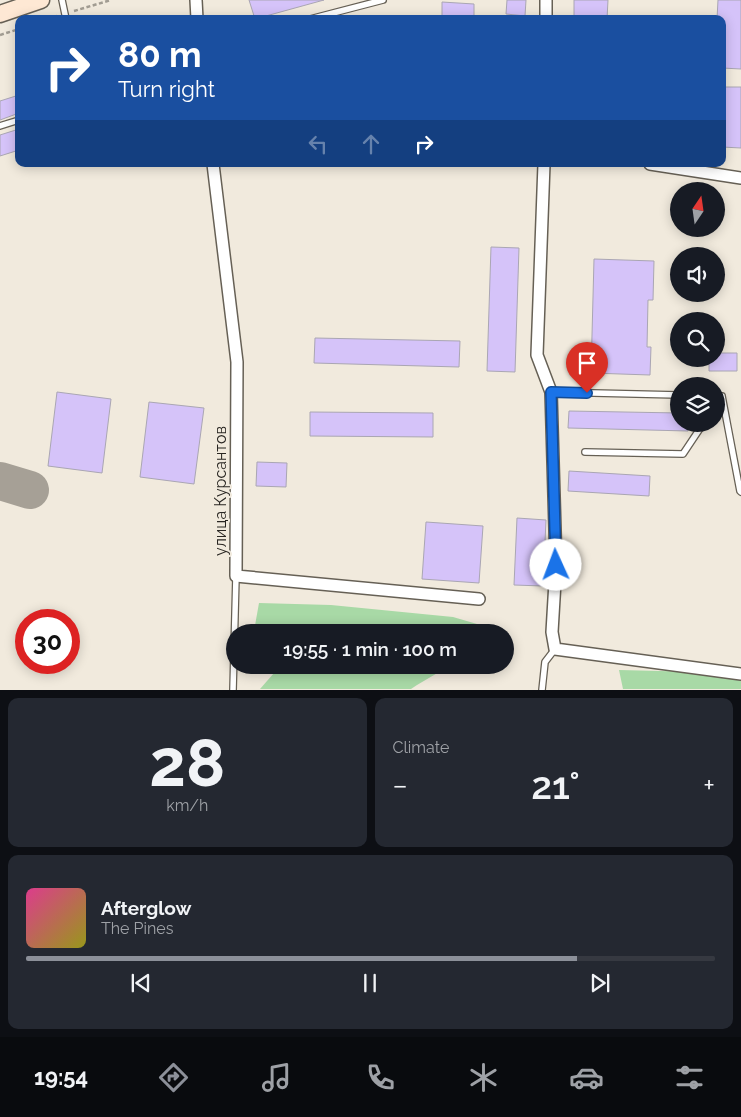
<!DOCTYPE html>
<html lang="en">
<head>
<meta charset="utf-8">
<style>
  :root { --surface:#171b24; --page:#242831; --text:#f1f3f6; --muted:#9ea1a6; --line:#363941; --accent:#8c9099 }
  body { margin:0; font-family:Raleway,sans-serif; background:var(--page); color:var(--text); height:100vh; display:flex; flex-direction:column; font-size:19px; white-space:nowrap }
  * { box-sizing:border-box; margin:0 }
  p { font-size:16px; color:var(--muted) }
  .icon { flex:none; width:28px; height:28px; fill:none; stroke:currentColor; stroke-width:2; stroke-linecap:round; stroke-linejoin:round }
  .map { position:relative; height:690px; overflow:hidden }
  .panel { display:flex; flex-direction:column; gap:8px; padding:8px; background:#0d0f14; flex:1 }
  .panel>* { flex:none }
  .hud { position:absolute; left:15px; top:15px; width:711px; height:152px; border-radius:10px; box-shadow:0 2px 12px #0003; background:#1a4fa0; color:#fff; overflow:hidden }
  .needle { width:32px; rotate:13deg }
  .fabs { position:absolute; left:670px; top:182px; display:grid; gap:10px }
  .fabs a { display:grid; place-items:center; width:55px; height:55px; border-radius:50%; background:var(--surface); box-shadow:0 2px 12px #0003; font-size:25px }
  .speed { position:absolute; left:15px; top:609px; display:flex; gap:10px; font-size:25px; font-weight:700; text-align:center }
  .speed>* { display:grid; place-content:center; width:65px; height:65px; border-radius:50%; background:var(--surface); box-shadow:0 2px 12px #0003; line-height:1 }
  .speed .limit { border:8px solid #d22; background:#fff; color:#111 }
  .pin { position:absolute; display:grid; place-items:center; width:42px; height:42px; color:#fff; margin:-51px -21px; border-radius:50% 50% 50% 0; rotate:-45deg; box-shadow:0 0 5px #0007 }
  .pin .icon { rotate:45deg }
  .me { position:absolute; width:55px; margin:-28px; rotate:358deg; stroke-linejoin:round; filter:drop-shadow(0 0 4px #0008) }
  .turn { display:flex; align-items:center; gap:18px; height:105px; padding:0 20px; font-size:22px }
  .turn .icon { width:65px; height:65px; stroke-width:2.5 }
  .turn b { display:block; font-size:35px; line-height:42px }
  .lanes { display:flex; align-items:center; height:48px; padding:0 20px; background:#0003; justify-content:center; gap:25px; direction:ltr }
  .lanes .off { opacity:.35 }
  .big { font-size:38px; font-weight:600; line-height:1.1 }
  .panel .widget { flex:1; display:flex; flex-direction:column; justify-content:center; gap:8px; min-width:0; padding:0 18px; border-radius:10px; background:var(--page) }
  .panel .dial { align-items:center; gap:0 }
  .dial b { font-size:65px; line-height:1 }
  .song { display:flex; align-items:center; gap:15px }
  .cover { width:60px; height:60px; border-radius:8px; background:linear-gradient(135deg,hsl(330 70% 55%),hsl(60 70% 35%)) }
  .played { height:5px; border-radius:2px; background:linear-gradient(90deg,var(--accent) 80%,var(--line) 80%) }
  .keys { display:flex; justify-content:space-around; direction:ltr }
  .heat { display:flex; justify-content:space-between; align-items:center; font-size:28px; direction:ltr }
  .panel .tiles { flex:1; display:grid; gap:8px; grid-template-columns:1fr 1fr }
  .widget:last-child { grid-column:span 2 }
  .trip { position:absolute; left:226px; top:624px; width:288px; height:50px; border-radius:25px; background:var(--surface); box-shadow:0 2px 12px #0003; font-weight:600; line-height:50px; text-align:center }
  .tab-bar { display:flex; height:80px; justify-content:space-around; align-items:center; background:#090b0e; color:var(--muted) }
  .tab-bar .icon { width:35px; height:35px }
  .tab-bar .active { color:var(--accent) }
  .tab-bar b { font-size:22px; color:var(--text) }
  .map>svg:first-child { display:block }
  .green { fill:#a8d9a6 }
  .lines { fill:none; stroke-linecap:round; stroke-linejoin:round }
  .taxiway { stroke:#a6a096; stroke-width:38 }
  .building { fill:#d5c3f9; stroke:#aaa6b3 }
  .lane-casing { stroke:#666055; stroke-width:8 }
  .street-casing { stroke:#666055; stroke-width:14 }
  .secondary-casing { stroke:#666055; stroke-width:19 }
  .path { stroke:#a19c92; stroke-width:2.5; stroke-dasharray:4 2.5; stroke-linecap:butt }
  .lane { stroke:#fff; stroke-width:5.5 }
  .street { stroke:#fff; stroke-width:11 }
  .secondary { stroke:#fee8d4; stroke-width:16 }
  .route-casing { stroke:#114b97; stroke-width:12 }
  .route { stroke:#1a73e8; stroke-width:9 }
  .labels { text-anchor:middle; stroke-width:4; stroke-linejoin:round; paint-order:stroke }
  .street-label { font-size:16px; fill:#292622; stroke:#f1eadd }
</style>
</head>
<body>
<div class="map">
<svg width="741" height="690" viewBox="0 0 741 690">
  <rect width="100%" height="100%" fill="#f1eadd"/>
  <path class="green" d="M259 603 331 605 453 617 477 624 473 632H255L254 631Z
    M270 665H451L417 685 411 689H260L274 673Z
    M619 670 741 673V689H623Z"/>
  <g class="lines">
    <path class="taxiway" d="M0 481 30 490"/>
  </g>
  <path class="building" d="M249 0H324L255 19Z
    M507 0H526L525 16 506 14Z
    M574 0H608L607 19H574Z
    M718 0H741V69L722 68V19H717Z
    M442 2 474 4V19H442Z
    M722 87H741V148L722 147Z
    M19 95V113L0 120V101Z
    M19 129V150L0 156V135Z
    M491 247 519 248 515 372 487 371Z
    M594 259 654 261 653 300H648L647 347H651L650 375 591 373Z
    M315 338 460 341 459 367 314 363Z
    M716 353H737V371H709V359H716Z
    M57 392 111 399 102 473 48 466Z
    M149 402 204 408 194 484 140 477Z
    M569 411 679 413V424H688V431L568 428Z
    M310 412 433 413V437L310 436Z
    M257 462 287 463 286 487 256 486Z
    M569 471 650 476 649 496 568 491Z
    M517 518 546 520 543 586 514 585Z
    M426 522 483 526 479 583 422 579Z"/>
  <g class="lines">
    <g class="lane-casing">
      <path id="lane" d="M62 0 66 19
        M310 19 383 0
        M0 126 19 120
        M551 392 679 395
        M716 396H722L716 404
        M722 396 740 491 741 492
        M585 452 683 454 703 424
        M233 690 236 576
        M542 690 545 662 555 649"/>
    </g>
    <g class="street-casing">
      <path id="street" d="M196 0 197 19
        M546 19V0
        M213 164 237 362 236 576 479 599
        M544 164 537 355 551 392 556 565 552 632 555 649 741 674
        M650 164 741 178"/>
    </g>
    <g class="secondary-casing">
      <path id="secondary" d="M0 14 41 0"/>
    </g>
    <path class="path" d="M74 11 111 0
      M50 19 57 16
      M0 35 19 29"/>
    <use href="#lane" class="lane"/>
    <use href="#street" class="street"/>
    <use href="#secondary" class="secondary"/>
  </g>
  <g class="lines">
    <g class="route-casing">
      <path id="route" d="M556 565 551 392 587 393"/>
    </g>
    <use href="#route" class="route"/>
  </g>
  <g class="labels">
    <g class="street-label">
      <text transform="translate(220 491) rotate(-90)" y="6">улица Курсантов</text>
    </g>
  </g>
</svg>
<div class="fabs">
<a><svg class="needle" viewBox="-14 -14 28 28"><path d="M0-13l5 13h-10z" fill="#e53935"/><path d="M0 13l5-13h-10z" fill="#9ea1a6"/></svg></a>
<a><svg class="icon" aria-label="sound" viewBox="0 0 24 24"><path d="M4 9h4l5-4v14l-5-4H4zM17 9q2 3 0 6"/></svg></a>
<a><svg class="icon" aria-label="search" viewBox="0 0 24 24"><circle cx="10" cy="10" r="6"/><path d="M15 15l6 6"/></svg></a>
<a><svg class="icon" aria-label="layers" viewBox="0 0 24 24"><path d="M12 4l9 5-9 5-9-5zM3 14l9 5 9-5"/></svg></a>
</div>
<div class="speed"><div class="limit">30</div></div>
<div class="pin" style="left:587px;top:393px;background:#d93025"><svg class="icon" aria-label="arrive" viewBox="0 0 24 24"><path d="M6 21V4h12l-3 4 3 4H6"/></svg></div>
<svg class="me" style="left:556px;top:565px" viewBox="-20 -20 40 40"><circle r="19" fill="#fff"/><path d="M0-13L10 11 0 6-10 11z" fill="#1a73e8"/></svg>
<div class="trip">19:55 · 1 min · 100 m</div>
<div class="hud">
<div class="turn"><svg class="icon" aria-label="right" viewBox="0 0 24 24"><path d="M7 20v-9h11M14 6l5 5-5 5"/></svg><div><b>80 m</b>Turn right</div></div>
<div class="lanes"><svg class="icon off" aria-label="left" viewBox="0 0 24 24"><path d="M17 20v-9H6M10 6l-5 5 5 5"/></svg><svg class="icon off" aria-label="ahead" viewBox="0 0 24 24"><path d="M12 20V5M6 11l6-6 6 6"/></svg><svg class="icon" aria-label="right" viewBox="0 0 24 24"><path d="M7 20v-9h11M14 6l5 5-5 5"/></svg></div>
</div>
</div>
<section class="panel">
<div class="tiles">
<div class="widget dial"><b>28</b><p>km/h</p></div>
<div class="widget"><p>Climate</p>
<div class="heat"><a>−</a><b class="big">21°</b><a>+</a></div>
</div>
<div class="widget">
<div class="song"><i class="cover"></i><div><b>Afterglow</b><p>The Pines</p></div></div>
<div class="played"></div>
<div class="keys"><svg class="icon" aria-label="previous" viewBox="0 0 24 24"><path d="M18 5L8 12l10 7zM5 5v14"/></svg><svg class="icon" aria-label="pause" viewBox="0 0 24 24"><path d="M8 5v14M16 5v14"/></svg><svg class="icon" aria-label="next" viewBox="0 0 24 24"><path d="M6 5l10 7-10 7zM19 5v14"/></svg></div>
</div>
</div>
</section>
<nav class="tab-bar">
<b>19:54</b>
<svg class="icon active" aria-label="directions" viewBox="0 0 24 24"><path d="M12 3l9 9-9 9-9-9zM9 14v-3h6M13 9l2 2-2 2"/></svg>
<svg class="icon" aria-label="music" viewBox="0 0 24 24"><path d="M9 18V5l10-2v13"/><circle cx="6" cy="18" r="3"/><circle cx="16" cy="16" r="3"/></svg>
<svg class="icon" aria-label="phone" viewBox="0 0 24 24"><path d="M5 4h4l2 5-3 2q2 4 5 5l2-3 5 2v4C11 20 4 13 5 4z"/></svg>
<svg class="icon" aria-label="climate" viewBox="0 0 24 24"><path d="M12 3v18M4 7l16 10M4 17L20 7"/></svg>
<svg class="icon" aria-label="car" viewBox="0 0 24 24"><path d="M5 17H2v-5l4-1 3-4h7l3 4 3 1v5h-3M9 17h6M6 11h13"/><circle cx="7" cy="17" r="2"/><circle cx="17" cy="17" r="2"/></svg>
<svg class="icon" aria-label="filters" viewBox="0 0 24 24"><path d="M4 7h16M4 17h16"/><circle cx="9" cy="7" r="2"/><circle cx="15" cy="17" r="2"/></svg>
</nav>
</body>
</html>
